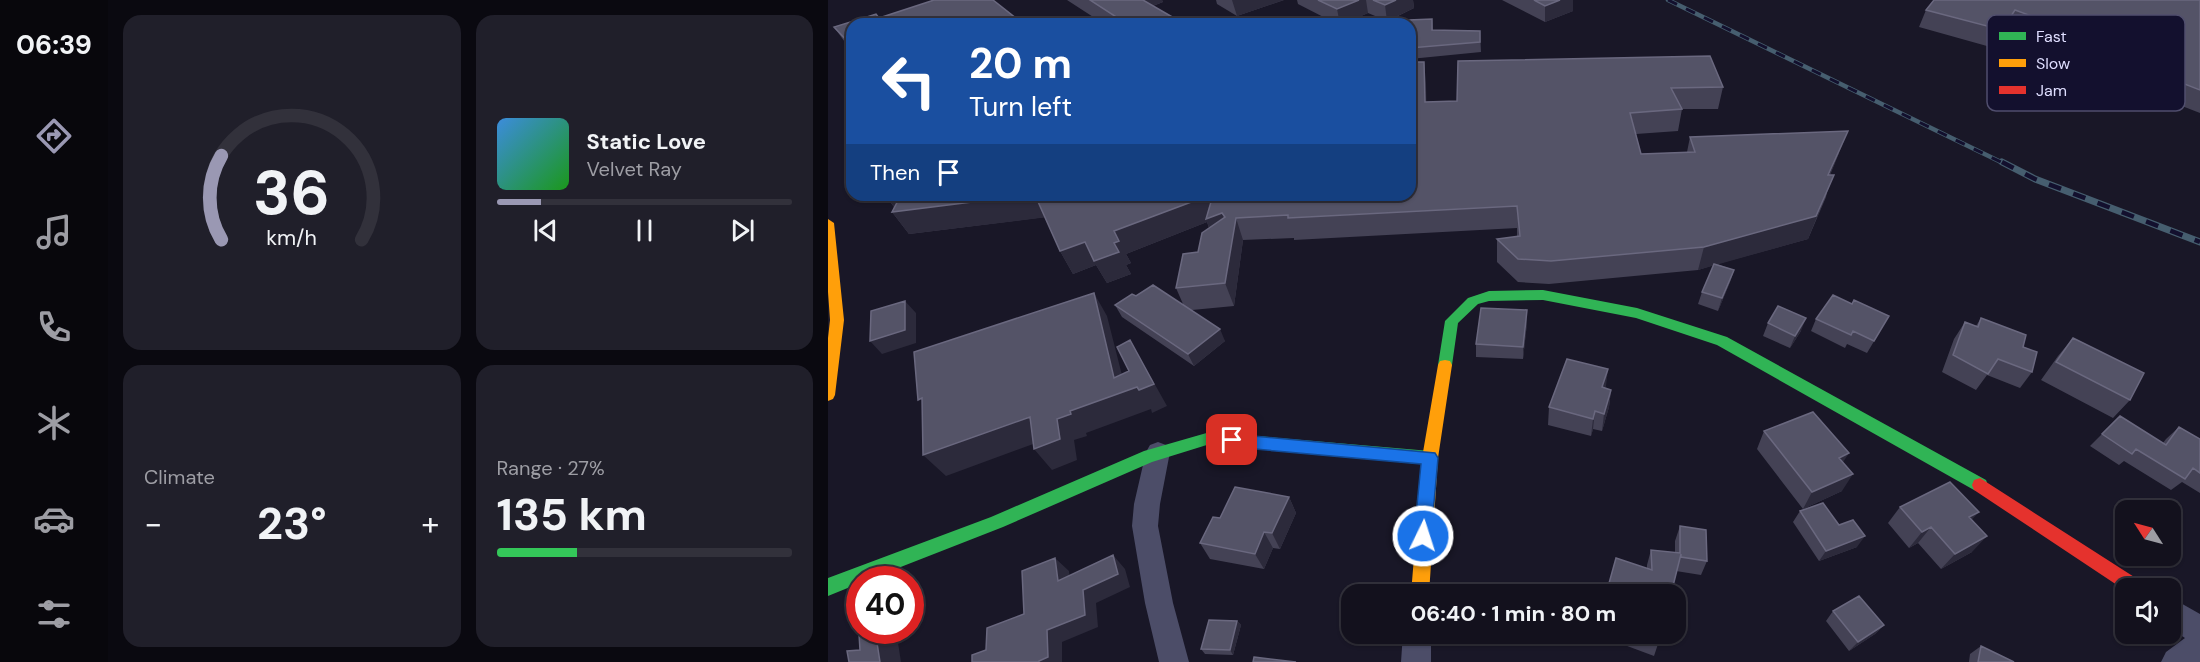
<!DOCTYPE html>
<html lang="en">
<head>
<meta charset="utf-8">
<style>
  :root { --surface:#13111d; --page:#201f2a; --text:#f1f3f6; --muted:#9d9da4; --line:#32313b; --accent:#9a98b3 }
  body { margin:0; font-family:"DM Sans",sans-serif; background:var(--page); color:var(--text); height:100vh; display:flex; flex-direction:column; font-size:22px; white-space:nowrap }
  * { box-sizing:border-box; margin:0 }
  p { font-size:20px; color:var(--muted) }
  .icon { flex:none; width:33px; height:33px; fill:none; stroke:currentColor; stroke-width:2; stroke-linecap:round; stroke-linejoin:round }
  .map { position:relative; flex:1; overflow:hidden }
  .details { display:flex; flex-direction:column; gap:15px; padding:15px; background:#0a0910; width:720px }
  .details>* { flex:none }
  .hud { position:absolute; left:18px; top:18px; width:570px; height:183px; border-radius:18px; box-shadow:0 2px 4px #0004,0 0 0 2px var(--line); background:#1a4fa0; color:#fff; overflow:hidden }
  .needle { width:39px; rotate:306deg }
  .fabs { position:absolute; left:1287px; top:500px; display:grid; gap:12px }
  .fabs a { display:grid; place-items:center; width:66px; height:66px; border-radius:12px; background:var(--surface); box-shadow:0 2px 4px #0004,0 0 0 2px var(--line); font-size:30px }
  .speed { position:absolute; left:18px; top:566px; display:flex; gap:12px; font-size:30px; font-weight:700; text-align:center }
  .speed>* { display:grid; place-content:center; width:78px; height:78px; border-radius:50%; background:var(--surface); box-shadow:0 2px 4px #0004,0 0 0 2px var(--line); line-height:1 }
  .speed .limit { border:9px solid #d22; background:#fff; color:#111 }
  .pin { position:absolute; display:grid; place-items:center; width:51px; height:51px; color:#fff; margin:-26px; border-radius:12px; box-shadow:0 3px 9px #0006 }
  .me { position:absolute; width:66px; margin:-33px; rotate:4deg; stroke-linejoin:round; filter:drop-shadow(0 0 4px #0008) }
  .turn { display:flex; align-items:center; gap:21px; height:126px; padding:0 24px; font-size:27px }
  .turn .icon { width:78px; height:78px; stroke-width:2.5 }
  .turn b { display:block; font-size:42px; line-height:51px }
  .then { display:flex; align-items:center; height:57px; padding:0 24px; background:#0003; gap:12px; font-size:22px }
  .big { font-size:45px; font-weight:700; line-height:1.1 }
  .details .widget { flex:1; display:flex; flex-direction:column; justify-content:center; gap:9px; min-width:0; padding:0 21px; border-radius:18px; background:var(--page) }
  .details .dial { align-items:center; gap:0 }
  .dial svg { height:156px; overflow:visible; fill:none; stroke:var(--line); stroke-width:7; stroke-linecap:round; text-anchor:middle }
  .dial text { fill:var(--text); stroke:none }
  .song { display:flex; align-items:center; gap:18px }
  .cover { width:72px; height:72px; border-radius:9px; background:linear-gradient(135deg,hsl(210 70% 55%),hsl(120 70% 35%)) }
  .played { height:6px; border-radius:3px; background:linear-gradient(90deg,var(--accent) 15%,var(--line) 15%) }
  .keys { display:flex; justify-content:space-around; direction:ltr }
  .heat { display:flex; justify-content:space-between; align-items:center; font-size:33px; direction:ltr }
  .charge { height:9px; border-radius:4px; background:linear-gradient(90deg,#34c759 27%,var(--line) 0) }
  .details .tiles { flex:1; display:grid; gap:15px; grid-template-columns:repeat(2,1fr) }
  .trip { position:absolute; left:513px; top:584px; width:345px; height:60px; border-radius:18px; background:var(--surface); box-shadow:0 2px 4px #0004,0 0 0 2px var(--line); font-weight:700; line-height:60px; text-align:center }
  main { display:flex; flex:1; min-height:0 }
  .tab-bar { display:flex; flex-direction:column; width:108px; justify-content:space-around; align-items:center; background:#08070c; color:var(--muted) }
  .tab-bar .icon { width:42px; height:42px }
  .tab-bar .on { color:var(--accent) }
  .tab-bar b { font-size:27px; color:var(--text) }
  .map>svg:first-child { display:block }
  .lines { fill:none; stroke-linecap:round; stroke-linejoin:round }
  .street { fill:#4c4d68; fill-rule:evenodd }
  .fast { fill:#30b455; fill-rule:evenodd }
  .slow { fill:#ff9f0a; fill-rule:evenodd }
  .jam { fill:#e5322d; fill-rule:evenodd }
  .rail-far1-casing { stroke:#465e6f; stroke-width:4.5 }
  .rail-casing { stroke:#465e6f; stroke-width:7 }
  .rail-far1 { stroke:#13102e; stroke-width:3; stroke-dasharray:10; stroke-linecap:butt }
  .rail { stroke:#13102e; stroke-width:4.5; stroke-dasharray:13; stroke-linecap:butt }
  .wall { fill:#444255 }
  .shaded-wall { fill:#2c2a3b }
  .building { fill:#545367; stroke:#6a687f; stroke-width:1.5 }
  .route { fill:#1a73e8; stroke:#114b97; stroke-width:1.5 }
  .key { fill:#13102e; stroke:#504e6d; stroke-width:1.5 }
  .key-label { font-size:16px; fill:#dfdeff }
</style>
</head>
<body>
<main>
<nav class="tab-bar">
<b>06:39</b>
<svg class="icon on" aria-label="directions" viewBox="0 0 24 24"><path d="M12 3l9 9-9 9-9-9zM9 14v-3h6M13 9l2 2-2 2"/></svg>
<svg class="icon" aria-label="music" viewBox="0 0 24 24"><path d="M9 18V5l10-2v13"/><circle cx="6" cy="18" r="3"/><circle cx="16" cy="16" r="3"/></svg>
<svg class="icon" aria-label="phone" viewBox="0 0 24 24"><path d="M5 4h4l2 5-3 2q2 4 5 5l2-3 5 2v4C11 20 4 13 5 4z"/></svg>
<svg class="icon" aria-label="climate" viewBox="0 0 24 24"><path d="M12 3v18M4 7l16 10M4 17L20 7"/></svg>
<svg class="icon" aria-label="car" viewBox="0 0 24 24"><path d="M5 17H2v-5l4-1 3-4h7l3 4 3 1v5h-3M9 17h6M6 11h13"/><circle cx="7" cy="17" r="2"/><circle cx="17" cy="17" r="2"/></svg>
<svg class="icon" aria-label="filters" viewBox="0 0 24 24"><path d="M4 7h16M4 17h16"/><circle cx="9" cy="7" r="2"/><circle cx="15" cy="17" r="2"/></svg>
</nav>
<section class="details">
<div class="tiles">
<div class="widget dial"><svg viewBox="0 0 100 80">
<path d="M14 69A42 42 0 1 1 86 69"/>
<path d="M14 69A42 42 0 0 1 14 26" stroke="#9a98b3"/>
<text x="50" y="56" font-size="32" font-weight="700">36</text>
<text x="50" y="72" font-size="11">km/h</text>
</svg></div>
<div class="widget">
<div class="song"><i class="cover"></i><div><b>Static Love</b><p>Velvet Ray</p></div></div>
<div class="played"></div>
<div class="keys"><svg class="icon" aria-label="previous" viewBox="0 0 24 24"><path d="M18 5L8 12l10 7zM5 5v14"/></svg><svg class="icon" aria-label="pause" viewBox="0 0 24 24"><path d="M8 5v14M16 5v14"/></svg><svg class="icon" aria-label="next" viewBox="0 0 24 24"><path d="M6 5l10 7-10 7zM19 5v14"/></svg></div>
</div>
<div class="widget"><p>Climate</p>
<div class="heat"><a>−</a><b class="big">23°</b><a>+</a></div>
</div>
<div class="widget"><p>Range · 27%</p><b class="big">135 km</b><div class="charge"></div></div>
</div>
</section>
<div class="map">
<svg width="1372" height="662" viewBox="0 0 1372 662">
  <rect width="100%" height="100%" fill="#191727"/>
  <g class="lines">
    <path class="street" d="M330 442 338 445 342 452 332 504 330 526 345 603 361 662H331L317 603 304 526 306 504 318 452 322 445Z
      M1342 597 1372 614V662H1333L1338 652 1357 638 1342 628Z
      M575 633H603V662H573Z"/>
    <path class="fast" d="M715 290 809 308 899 337 1158 480 1160 485 1158 490 1152 492 1146 490 889 345 808 318 715 300 661 301 650 304 630 323 624 365 622 369H612L610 365 617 321 640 298 661 291Z
      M382 432 602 451 607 453 610 458 607 463 602 465 382 444 324 462 175 527 42 579H32V583L0 596V578L163 517 316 451Z"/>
    <path class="slow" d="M0 219 6 223 16 320 7 395 5 399 0 401V338L2 320 0 292Z
      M617 360 622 361 624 365 610 458 601 594H583L594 458 610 365 612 361Z"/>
    <path class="jam" d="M1152 478 1314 582 1317 588H1298V591L1146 490 1144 485 1146 480Z"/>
    <g class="rail-far1-casing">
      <path id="rail-far1" d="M840 0 1177 164"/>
    </g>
    <g class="rail-casing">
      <path id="rail" d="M1174 162 1207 179 1372 242"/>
    </g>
    <use href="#rail-far1" class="rail-far1"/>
    <use href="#rail" class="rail"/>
  </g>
  <path class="wall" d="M165 0 195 24H24V52L6 27 51 18Z
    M239 0H334L335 2 325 6 348 24H276Z
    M388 0H456L409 16 389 4Z
    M469 0H585L586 8 560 21 604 19 605 30 652 31 653 52 582 59V24H556V21H559L540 13 515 24H509L470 4Z
    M674 0H745V11L717 22Z
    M1372 0V113L1323 94 1330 84 1178 27 1166 48 1091 27 1098 10Z
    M630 61 895 87 890 109H854L850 131 808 134 813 154 859 152 862 137 1011 153 1002 175 998 197 980 239 889 264 906 270 902 282 890 311 870 304 874 292 886 265 870 270 721 284 690 282 669 262V239L689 237V228L466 240V238L415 240 406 306 364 310 397 341 366 366 294 317 287 305 308 296 355 304 348 288 370 252 381 228 379 222 298 254 303 263 298 265 303 274 279 283 268 265 245 274 232 251 217 217 81 234 64 212 66 207 57 195H582L598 83V102L629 101Z
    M1153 318 1195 347 1204 372 1192 388 1159 375 1148 390 1114 372 1126 339 1137 322 1148 326Z
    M988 319 1054 328 1039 353 1019 344 1017 348 983 331Z
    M699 323 695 359 648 357V344Z
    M940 323 973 331 962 348 935 336Z
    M1245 338 1302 400 1285 418 1213 380 1230 356Z
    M777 388 783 390 781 407 774 431 765 429 763 436 720 425 721 407Z
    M1292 416 1335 443 1338 439 1351 427 1372 439V493L1354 482 1343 490 1296 461 1291 465 1262 446Z
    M936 431 1015 463 1014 491 975 509 929 449Z
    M461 497 468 513 452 549 445 548 436 569 382 559 372 543 392 518Z
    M1072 507 1144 520V552L1113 569 1090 543 1081 548 1060 523Z
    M972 511 1011 525 1029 547 991 561 965 522Z
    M852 526 879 561 873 575 848 571 843 594 819 569V565L823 550 847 553V541Z
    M1005 611 1056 625 1047 634 1021 651 998 621Z
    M409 621 413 625 405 655 377 654 373 649Z
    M767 633H833L830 644 826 656 767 634Z
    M1153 646 1186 662H1141L1142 654Z"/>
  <path class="shaded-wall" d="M304 0H334L335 2 308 12Z
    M404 0H456L409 16Z
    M531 0H538L540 13 515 24H512L509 9Z
    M568 0H585L586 8 559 21 557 5Z
    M732 0H745V11L717 22V6Z
    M1187 10 1178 27 1166 48 1174 30Z
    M346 18 348 24H332Z
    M596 62 598 83 599 123 597 102Z
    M1020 131 1011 153 992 197 1000 175Z
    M1006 175 980 239 870 270 876 247Z
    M57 195H207L220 217 81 234 64 212 67 208Z
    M382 195H386L394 213 403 235 386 241 379 222 298 254 303 263 298 265 286 243V231Z
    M408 218 415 240 406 306 397 283Z
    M257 242 291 252 303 274 279 283 268 265 245 274 232 251Z
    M906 270 902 282 890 311 894 298Z
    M266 293 279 316 298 391 309 387 302 340 339 406 324 413 323 409 258 433 259 436 246 440 249 460 224 470 206 449 229 419 242 411 286 378Z
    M77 301 88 313V343L54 354 42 341Z
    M699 310V323L695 359V347Z
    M978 318 973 331 962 348 967 336Z
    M392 329 397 341 366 366 360 354Z
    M780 369 778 386 772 405 774 387Z
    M783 390 781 407 774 431 776 414Z
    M767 411 765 429 763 436 765 419Z
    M202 417 219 439 118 476 95 455Z
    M1021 453 1010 470 1011 458Z
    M1025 474 1014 491 975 509 984 492Z
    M461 497 468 513 452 549 444 533Z
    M1151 512 1136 528 1141 517Z
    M1103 527 1090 543 1081 548 1094 532Z
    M436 532 445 548 436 569 427 554Z
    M1037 536 1029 547 991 561 998 551Z
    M1159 536 1144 552 1113 569 1127 554Z
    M285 555 297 569 302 587 268 603 270 627 234 642V662H211L219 630Z
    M227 558 241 571 243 594 230 581Z
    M409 621 413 625 405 655 402 650Z
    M1056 625 1047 634 1021 651 1030 642Z
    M47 630H68L73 662H52Z"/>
  <path class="building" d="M106 0H165L194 23 24 24V46L6 27 48 14 51 18Z
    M262 0H315L346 18 332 24H299Z
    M490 0H531L509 9Z
    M545 0H568L557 5Z
    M706 0H732L717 6Z
    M1106 0H1372V90L1336 76 1345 68 1187 10 1174 30 1098 10Z
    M604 19V30L652 31V42L582 48V24H556V21Z
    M882 56 895 87 843 88 854 109 802 113 813 154 867 152 862 137 1020 131 1000 175H1006L988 216 876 247 723 261 690 259 669 239 692 236 689 206 460 218V215L408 218 397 283 348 288 355 254 370 252 374 233 397 217 394 213 378 219 385 195H582V62H596L597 102 629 101 630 61Z
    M73 195H200L64 212Z
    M207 195H382L286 231 291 241 286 243 291 252 266 261 257 242 232 251Z
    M886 264 906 270 894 298 874 292Z
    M325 285 392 329 360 354 287 305 304 294 308 296Z
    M266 293 286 378 301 371 289 347 302 340 326 384 311 390 309 387 242 411 243 414 229 419 232 439 206 449 202 417 95 455 94 398 90 400 86 352Z
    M1005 295 1024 304 1026 300 1061 316 1046 341 1025 331 1023 335 988 319Z
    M77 301V330L42 341 43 311Z
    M950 306 978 318 967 336 940 323Z
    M653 308 699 310 695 347 648 344Z
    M1153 318 1198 335 1195 347 1209 352 1204 372 1170 359 1160 374 1125 355 1137 322 1150 327Z
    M1245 338 1316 373 1302 400 1228 362Z
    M739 359 780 369 774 387 783 390 776 414 767 411 765 419 721 407Z
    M985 412 1021 453 1011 458 1025 474 984 492 936 431Z
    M1292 416 1338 445 1351 427 1372 439V473L1365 468 1357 479 1308 449 1304 454 1274 434Z
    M1122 482 1151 512 1141 517 1159 536 1127 554 1103 527 1094 532 1072 507Z
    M407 487 461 497 444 533 436 532 427 554 372 543 385 517 392 518Z
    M995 503 1011 525 1025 520 1037 536 998 551 972 511Z
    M852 526 878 530 879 561 853 557V554L843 594H778L788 558 824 570 823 550 852 553Z
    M285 555 290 574 255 590 257 615 219 630 220 657 211 661V662H144V655L158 650 159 628 196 614 194 571 227 558 230 581Z
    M1031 596 1056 625 1030 642 1005 611Z
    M30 618H32V630H47L52 662H21L19 651 32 650Z
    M381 620 409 621 402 650 373 649Z
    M801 633H833L830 644Z
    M1153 646 1186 662H1150Z
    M426 657 468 662H425Z"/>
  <path class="route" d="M404 434 607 453 610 458 603 536 601 542 595 544 589 542 586 536 593 464 404 447 398 445 396 440 398 436Z"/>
  <rect x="1159" y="15" width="198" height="96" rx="9" class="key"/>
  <rect x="1171" y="32" width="27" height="8" fill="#30b455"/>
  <rect x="1171" y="59" width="27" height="8" fill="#ff9f0a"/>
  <rect x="1171" y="86" width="27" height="8" fill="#e5322d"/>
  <g class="key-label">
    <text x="1208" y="42">Fast</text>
    <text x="1208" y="69">Slow</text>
    <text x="1208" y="96">Jam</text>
  </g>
</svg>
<div class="fabs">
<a><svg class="needle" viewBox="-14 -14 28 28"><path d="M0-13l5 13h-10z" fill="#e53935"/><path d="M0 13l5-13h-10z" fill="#9d9da4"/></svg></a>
<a><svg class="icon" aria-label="sound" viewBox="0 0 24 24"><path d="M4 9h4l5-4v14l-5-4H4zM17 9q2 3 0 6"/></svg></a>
</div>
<div class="speed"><div class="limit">40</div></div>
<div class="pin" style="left:404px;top:440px;background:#d93025"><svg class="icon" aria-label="arrive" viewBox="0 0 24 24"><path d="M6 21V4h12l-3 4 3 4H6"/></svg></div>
<svg class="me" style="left:595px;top:536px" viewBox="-20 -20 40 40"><circle r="17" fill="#1a73e8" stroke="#fff" stroke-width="3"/><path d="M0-11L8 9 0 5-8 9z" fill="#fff"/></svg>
<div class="trip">06:40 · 1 min · 80 m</div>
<div class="hud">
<div class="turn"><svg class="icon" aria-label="left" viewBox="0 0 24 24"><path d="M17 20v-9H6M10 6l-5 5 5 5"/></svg><div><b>20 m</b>Turn left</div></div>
<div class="then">Then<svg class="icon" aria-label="arrive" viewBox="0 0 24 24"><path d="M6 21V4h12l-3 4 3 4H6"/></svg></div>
</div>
</div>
</main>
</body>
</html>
